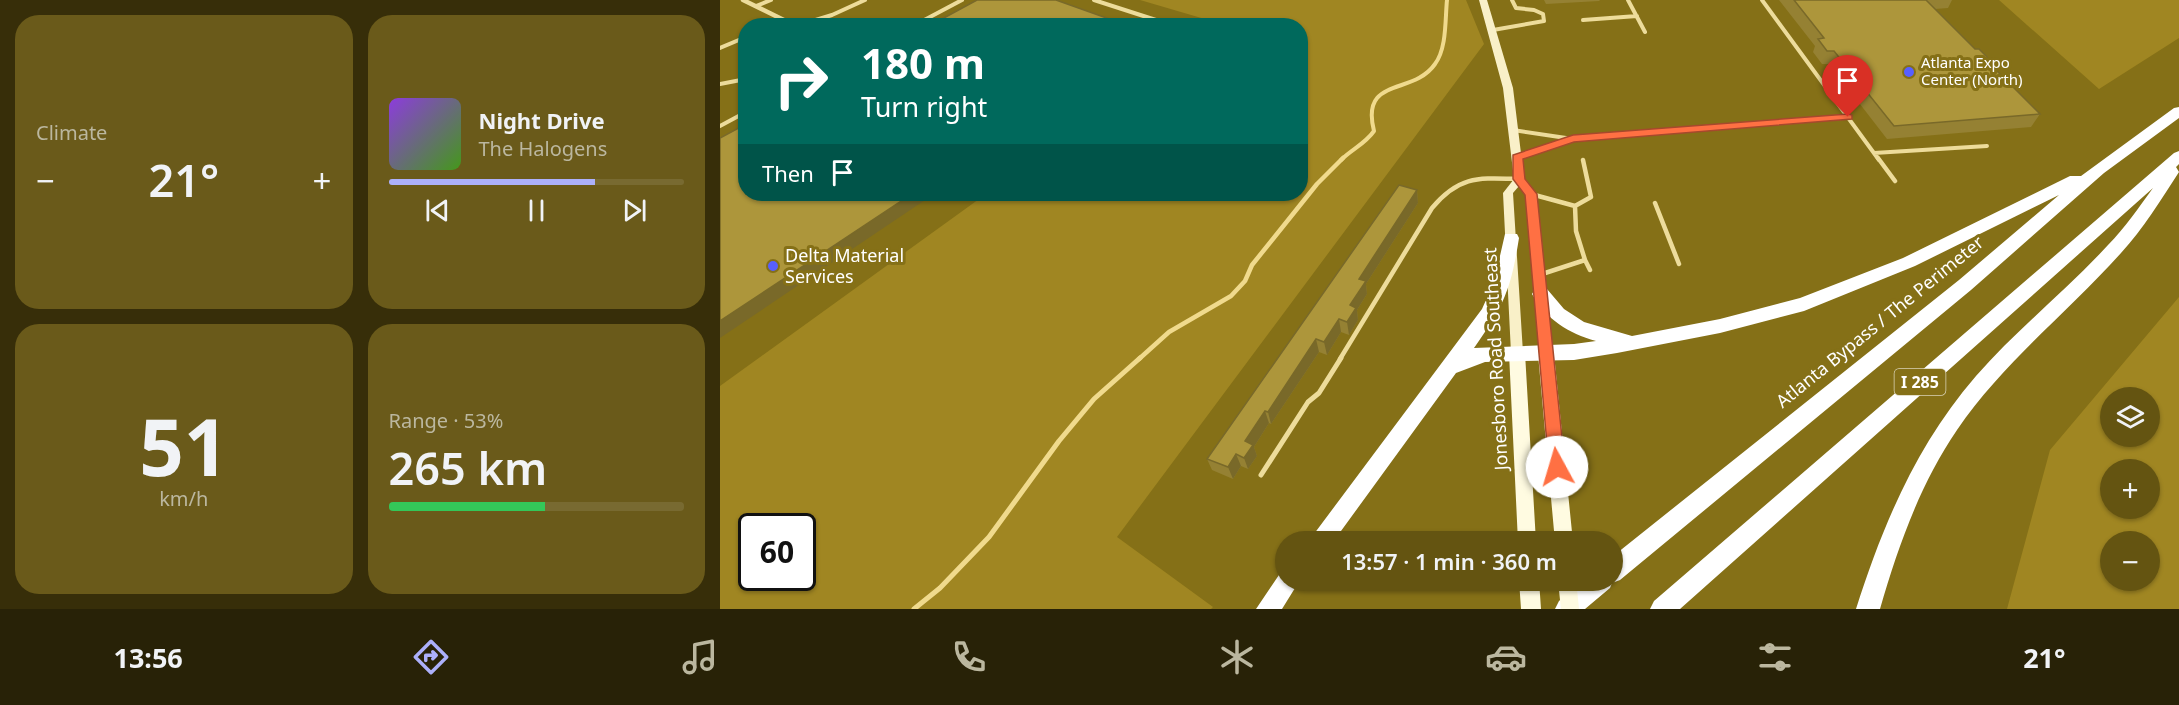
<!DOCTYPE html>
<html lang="en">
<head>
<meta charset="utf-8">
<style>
  :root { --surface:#645411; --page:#6a5a1a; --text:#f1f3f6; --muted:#bbb79f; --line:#786a31; --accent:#acb0fa }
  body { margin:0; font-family:"Noto Sans",sans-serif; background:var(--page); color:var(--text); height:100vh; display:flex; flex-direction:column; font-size:22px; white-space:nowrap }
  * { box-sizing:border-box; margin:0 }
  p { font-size:20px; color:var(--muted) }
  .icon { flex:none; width:33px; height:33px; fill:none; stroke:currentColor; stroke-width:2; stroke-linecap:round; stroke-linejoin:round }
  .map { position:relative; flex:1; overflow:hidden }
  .sheet { display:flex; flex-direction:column; gap:15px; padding:15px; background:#372e09; width:720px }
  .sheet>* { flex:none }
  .banner { position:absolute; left:18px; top:18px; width:570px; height:183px; border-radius:24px; box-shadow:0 2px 4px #0004; background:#00695c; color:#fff; overflow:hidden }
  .fabs { position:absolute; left:1380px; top:387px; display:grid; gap:12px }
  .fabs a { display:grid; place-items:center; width:60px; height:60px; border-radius:50%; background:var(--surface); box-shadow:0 2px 4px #0004; font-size:30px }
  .speed { position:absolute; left:18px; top:513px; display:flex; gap:12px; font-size:30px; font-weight:700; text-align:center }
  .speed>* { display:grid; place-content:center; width:78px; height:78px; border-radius:50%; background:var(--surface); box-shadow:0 2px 4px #0004; line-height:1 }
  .speed .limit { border:3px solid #111; border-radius:9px; background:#fff; color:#111 }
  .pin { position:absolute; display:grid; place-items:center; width:51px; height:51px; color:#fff; margin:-62px -26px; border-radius:50% 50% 50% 0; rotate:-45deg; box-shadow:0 0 6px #0007 }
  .pin .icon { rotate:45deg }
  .me { position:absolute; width:66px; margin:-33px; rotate:354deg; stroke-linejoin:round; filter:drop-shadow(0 0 4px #0008) }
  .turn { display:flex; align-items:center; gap:21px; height:126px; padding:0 24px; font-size:27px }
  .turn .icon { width:78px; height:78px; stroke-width:2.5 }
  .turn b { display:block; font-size:42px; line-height:51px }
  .then { display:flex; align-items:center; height:57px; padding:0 24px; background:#0003; gap:12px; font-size:22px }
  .big { font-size:45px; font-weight:600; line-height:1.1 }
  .sheet .widget { flex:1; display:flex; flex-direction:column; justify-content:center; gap:9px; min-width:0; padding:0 21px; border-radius:24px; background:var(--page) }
  .sheet .dial { align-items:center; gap:0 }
  .dial b { font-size:78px; line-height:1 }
  .song { display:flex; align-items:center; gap:18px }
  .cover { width:72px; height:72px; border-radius:9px; background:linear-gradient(135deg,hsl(270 70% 55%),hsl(100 70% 35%)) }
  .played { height:6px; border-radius:3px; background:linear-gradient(90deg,var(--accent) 70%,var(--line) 70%) }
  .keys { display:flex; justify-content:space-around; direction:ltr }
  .heat { display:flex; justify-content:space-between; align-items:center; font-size:33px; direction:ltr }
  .charge { height:9px; border-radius:4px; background:linear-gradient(90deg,#34c759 53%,var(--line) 0) }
  .sheet .tiles { flex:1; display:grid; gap:15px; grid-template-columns:repeat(2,1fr) }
  .trip { position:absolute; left:555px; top:531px; width:348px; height:60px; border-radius:30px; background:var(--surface); box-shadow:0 2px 4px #0004; font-weight:600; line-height:60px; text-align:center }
  .tabs { display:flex; height:96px; justify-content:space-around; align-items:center; background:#282207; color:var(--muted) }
  .tabs .icon { width:42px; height:42px }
  .tabs .on { color:var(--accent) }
  .tabs b { font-size:27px; color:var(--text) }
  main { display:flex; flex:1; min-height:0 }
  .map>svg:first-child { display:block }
  .green { fill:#a08622; fill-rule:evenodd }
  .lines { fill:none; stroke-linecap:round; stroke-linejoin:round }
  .stream-far2 { stroke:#f0da8d; stroke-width:4 }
  .stream-far1 { stroke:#f0da8d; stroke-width:4.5 }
  .stream { stroke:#f0da8d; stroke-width:5 }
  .service-far2 { stroke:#eddc9b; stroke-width:4 }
  .service-far1 { stroke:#eddc9b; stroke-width:4.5 }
  .service { stroke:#eddc9b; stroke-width:5 }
  .minor { stroke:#eddc9b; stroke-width:4.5 }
  .secondary { fill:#f9f0c8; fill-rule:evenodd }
  .primary { fill:#fffbe1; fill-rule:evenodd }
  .motorway { fill:#fff; fill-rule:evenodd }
  .primary-bridge { stroke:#fffbe1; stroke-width:18 }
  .wall { fill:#958133 }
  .shaded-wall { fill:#796929 }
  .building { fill:#ad963b; stroke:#796929; stroke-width:1.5 }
  .route { fill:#ff7043; stroke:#a6492c; stroke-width:1.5 }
  .poi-dot { fill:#575fff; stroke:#857017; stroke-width:2 }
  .labels { text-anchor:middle; stroke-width:6; stroke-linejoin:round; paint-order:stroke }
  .far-poi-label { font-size:15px; fill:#fff; stroke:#857017; text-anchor:start }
  .shield { fill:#857017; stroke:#dad4b9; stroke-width:1.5 }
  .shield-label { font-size:16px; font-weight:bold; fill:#fff }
  .poi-label { font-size:18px; fill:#fff; stroke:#857017; text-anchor:start }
  .street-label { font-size:18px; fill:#fff; stroke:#857017 }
</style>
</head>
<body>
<main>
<section class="sheet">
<div class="tiles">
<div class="widget"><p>Climate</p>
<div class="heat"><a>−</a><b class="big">21°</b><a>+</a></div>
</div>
<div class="widget">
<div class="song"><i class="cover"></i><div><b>Night Drive</b><p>The Halogens</p></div></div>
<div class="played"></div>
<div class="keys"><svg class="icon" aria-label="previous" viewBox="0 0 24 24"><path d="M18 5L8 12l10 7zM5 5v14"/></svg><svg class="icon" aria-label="pause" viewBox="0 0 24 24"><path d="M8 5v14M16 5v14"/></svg><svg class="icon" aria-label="next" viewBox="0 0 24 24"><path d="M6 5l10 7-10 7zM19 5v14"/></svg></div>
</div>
<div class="widget dial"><b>51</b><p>km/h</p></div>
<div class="widget"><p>Range · 53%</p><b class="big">265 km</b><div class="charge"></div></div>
</div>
</section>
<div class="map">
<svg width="1459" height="609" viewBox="0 0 1459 609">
  <rect width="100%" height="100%" fill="#857017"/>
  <path class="green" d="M420 0H746L764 44 397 537 493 607 491 609H0V386L266 194H580V26L491 25 495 22ZM32 526H82V578H32Z
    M1279 0H1459V38L1379 89Z
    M1459 297V609H1287L1330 450ZM1390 398H1430V436H1390ZM1390 470H1430V508H1390ZM1390 542H1430V580H1390Z"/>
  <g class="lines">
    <path class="stream-far2" d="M621 160C632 149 645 144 654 131 640 76 693 96 715 64 727 48 725 19 727 0"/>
    <path class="stream-far1" d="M419 359 449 332 511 296 525 281 532 265 597 184 623 158"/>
    <path class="stream" d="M194 609 220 588 269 537 339 441 374 399 420 358"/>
    <path class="service-far2" d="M374 0 439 21
      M908 0 925 32
      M1042 0 1159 160
      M36 6 51 0
      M863 20 917 16
      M76 26 112 15 145 0
      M193 26 242 0
      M773 30 824 21 823 14 814 10 796 8 792 0
      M0 48 26 37
      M0 84 26 79
      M0 126 26 112
      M793 130 853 139 797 157
      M853 139 1128 117
      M1154 153 1267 146"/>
    <path class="service-far1" d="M1158 158 1175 181
      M811 194 855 206 871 197 863 160
      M935 203 959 264
      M855 206 856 231 865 260
      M819 275 865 260 870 270
      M620 359 712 208C740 175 759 178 799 179"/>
    <path class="service" d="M541 475 588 402 599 393 621 358"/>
    <path class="minor" d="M23 0 76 26"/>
    <path class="secondary" d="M759 0H767L793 88 804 178 816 194 832 354 830 358H822L820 354 806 195 799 186 793 193 803 353 801 357H793L791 353 783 193 794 179 783 88Z"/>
    <path class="primary" d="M797 347 803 349 805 353 816 542H798L789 353 791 349Z
      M826 348 832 350 834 354 853 542H835L818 354 820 350Z
      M799 580H819L821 609H801Z"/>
    <path class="motorway" d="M1459 107V118L1384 173 1251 290 900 580 892 583 890 588 865 609H835L839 601 863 580H892V557L1239 280 1339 195 1195 266 1084 311 1000 333 897 353 854 360 765 362 736 373 613 542H588L762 309 774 282 785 234H797L799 238C791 289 784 306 754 348L854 344 876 341C848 333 827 320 812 294L815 289 821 287 827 289 844 309 864 322 912 336 1000 319 1080 298 1183 258 1350 176H1361L1454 108Z
      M1459 151V164L1456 167 1459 172C1441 200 1423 229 1401 253 1347 313 1283 363 1237 430 1200 484 1178 547 1160 609H1136C1163 524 1197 444 1256 376 1297 329 1346 291 1388 245 1405 228 1419 207 1433 188L960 609H930L934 601 1454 153Z
      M566 570V580H580L562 609H536L561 572Z"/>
    <path class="primary-bridge" d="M847 580 850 609"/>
  </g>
  <path class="wall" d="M824 0H880L879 1 826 4Z
    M1059 0H1232L1228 8 1215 9 1255 49 1277 67 1276 70 1320 114 1311 127 1167 139 1109 64H1102L1093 52 1095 46Z
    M697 190 698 203 646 284 647 294 637 310 638 320 629 335 621 332 607 355 599 352 551 424 549 423 534 447 537 456 528 469 521 466 513 479 492 470 487 459Z"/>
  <path class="shaded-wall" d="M697 190 698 203 646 284 647 294 637 310 638 320 629 335 627 322 630 305 639 279Z
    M192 194H214L0 338V321Z
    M619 319 621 332 607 355 604 342Z
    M596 339 599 352 551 424 548 412Z
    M545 411 549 423 534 447 537 456 528 469 524 458 525 441Z
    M516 454 521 466 513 479 508 467Z"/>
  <path class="building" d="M257 0H336L409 26H209Z
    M1074 0H1206L1255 49H1259L1277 67H1273L1320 114 1174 126 1114 51H1107L1098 39 1104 38Z
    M26 124V194H192L0 321V138Z
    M679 185 697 190 639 279 646 281 630 305 636 308 627 322 619 319 604 342 596 339 548 412 545 411 525 441 533 445 524 458 516 454 508 467 487 459Z"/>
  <path class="route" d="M1128 114 1132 115V119L854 142 803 159 805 179 817 194 845 467 843 472 837 474 831 472 829 467 805 195 793 179V155L853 135Z"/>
  <g class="poi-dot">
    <circle cx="1189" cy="72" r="6"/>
    <circle cx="53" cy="266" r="6"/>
  </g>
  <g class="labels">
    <g class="far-poi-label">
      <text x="1201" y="68">Atlanta Expo<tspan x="1201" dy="17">Center (North)</tspan></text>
    </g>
    <rect class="shield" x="1174.5" y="369" width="51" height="26" rx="4.5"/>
    <g class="shield-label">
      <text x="1200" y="388">I 285</text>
    </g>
    <g class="poi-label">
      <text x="65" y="262">Delta Material<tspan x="65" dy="21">Services</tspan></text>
    </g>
    <g class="street-label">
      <text transform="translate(1160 322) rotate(-39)" y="6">Atlanta Bypass / The Perimeter</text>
      <text transform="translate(776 359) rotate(-93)" y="6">Jonesboro Road Southeast</text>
    </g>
  </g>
</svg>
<div class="fabs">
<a><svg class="icon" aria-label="layers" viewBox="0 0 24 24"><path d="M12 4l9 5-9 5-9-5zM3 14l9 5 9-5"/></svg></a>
<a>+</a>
<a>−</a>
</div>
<div class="speed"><div class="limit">60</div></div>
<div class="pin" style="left:1128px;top:117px;background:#d93025"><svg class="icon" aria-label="arrive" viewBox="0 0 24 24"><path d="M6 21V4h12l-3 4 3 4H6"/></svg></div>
<svg class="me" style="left:837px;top:467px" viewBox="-20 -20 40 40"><circle r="19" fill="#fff"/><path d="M0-13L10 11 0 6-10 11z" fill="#ff7043"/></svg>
<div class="trip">13:57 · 1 min · 360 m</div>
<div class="banner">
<div class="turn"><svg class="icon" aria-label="right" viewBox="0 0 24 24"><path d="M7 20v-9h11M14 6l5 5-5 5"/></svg><div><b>180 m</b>Turn right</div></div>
<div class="then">Then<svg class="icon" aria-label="arrive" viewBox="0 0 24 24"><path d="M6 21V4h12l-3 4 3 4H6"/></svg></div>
</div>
</div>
</main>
<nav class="tabs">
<b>13:56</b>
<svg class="icon on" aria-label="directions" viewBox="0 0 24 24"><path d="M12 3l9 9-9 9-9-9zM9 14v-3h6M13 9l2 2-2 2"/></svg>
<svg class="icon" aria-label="music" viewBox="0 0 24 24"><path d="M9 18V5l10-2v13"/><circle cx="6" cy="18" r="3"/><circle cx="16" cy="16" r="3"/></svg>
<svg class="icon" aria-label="phone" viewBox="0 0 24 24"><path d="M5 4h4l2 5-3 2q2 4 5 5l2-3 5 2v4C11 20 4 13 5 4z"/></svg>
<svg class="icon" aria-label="climate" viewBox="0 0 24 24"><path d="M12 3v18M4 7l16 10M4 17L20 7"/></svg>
<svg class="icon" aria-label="car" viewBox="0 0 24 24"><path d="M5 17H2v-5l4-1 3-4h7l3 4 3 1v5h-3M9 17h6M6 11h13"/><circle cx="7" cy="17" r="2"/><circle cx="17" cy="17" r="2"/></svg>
<svg class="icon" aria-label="filters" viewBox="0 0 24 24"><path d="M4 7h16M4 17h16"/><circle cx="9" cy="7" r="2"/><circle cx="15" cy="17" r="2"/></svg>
<b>21°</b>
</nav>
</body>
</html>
